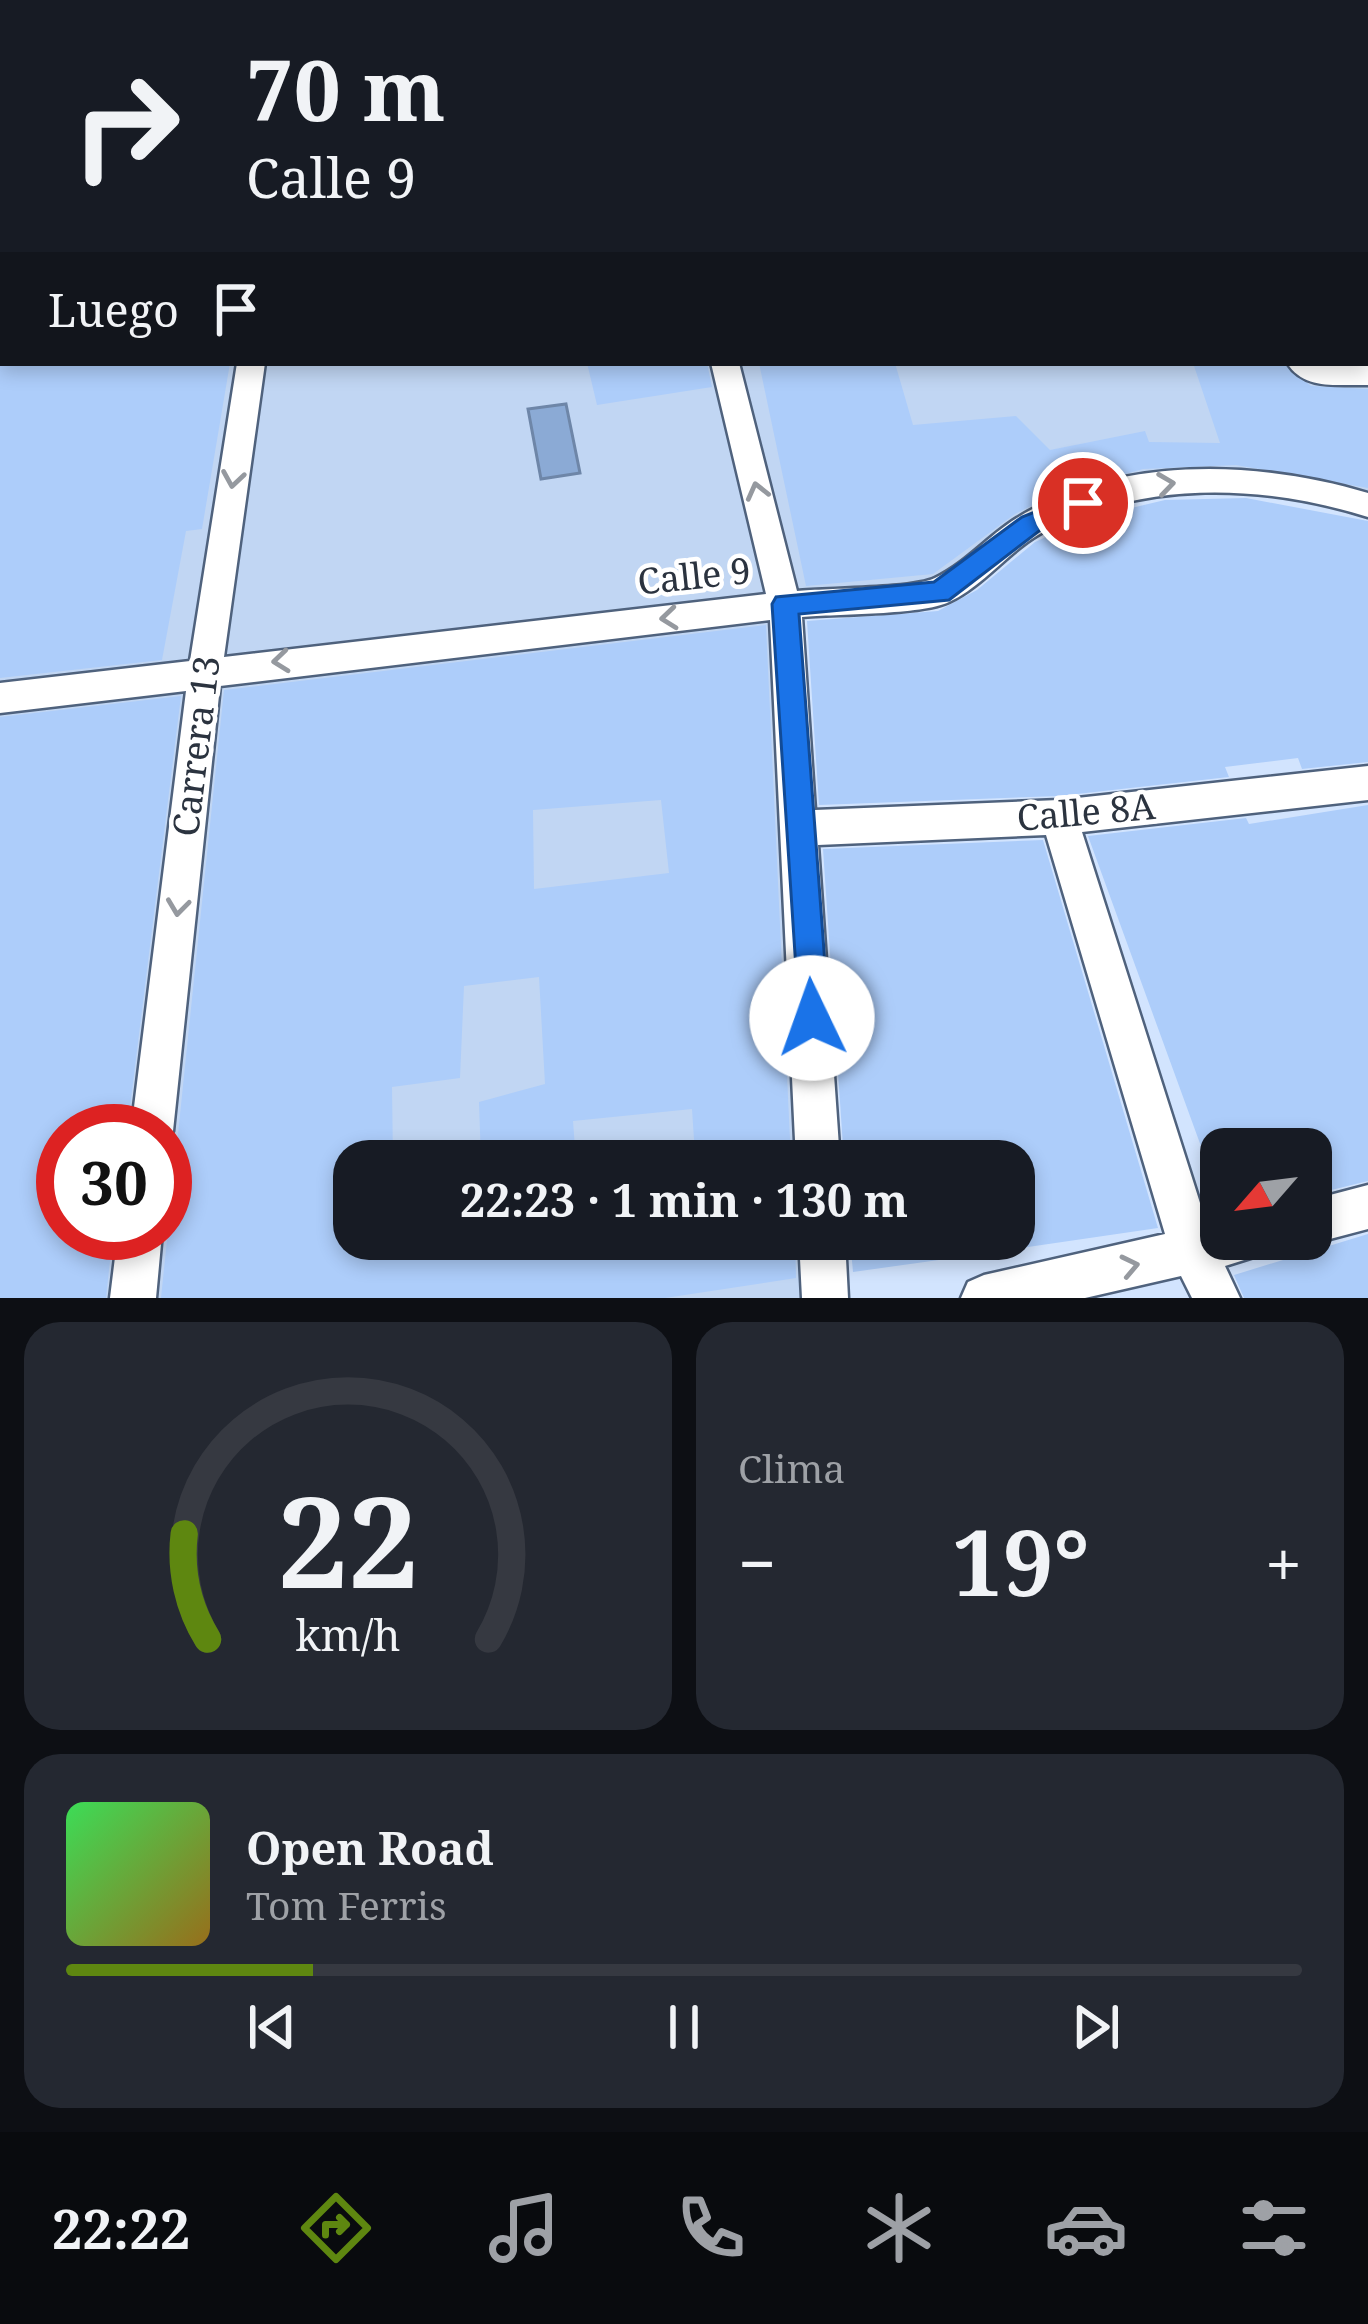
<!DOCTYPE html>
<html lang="es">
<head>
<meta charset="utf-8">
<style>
  :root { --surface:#171b24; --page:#242831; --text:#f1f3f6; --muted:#9ea1a6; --line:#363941; --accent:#5e8710 }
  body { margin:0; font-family:"Noto Serif",serif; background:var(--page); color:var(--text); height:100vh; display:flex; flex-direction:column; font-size:45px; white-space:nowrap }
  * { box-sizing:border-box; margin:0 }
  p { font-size:39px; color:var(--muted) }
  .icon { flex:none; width:66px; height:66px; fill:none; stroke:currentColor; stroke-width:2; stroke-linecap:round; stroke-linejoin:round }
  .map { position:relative; height:1298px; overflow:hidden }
  .drawer { display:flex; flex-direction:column; gap:24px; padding:24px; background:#0d0f14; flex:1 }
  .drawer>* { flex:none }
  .top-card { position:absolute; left:0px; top:0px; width:1368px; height:366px; box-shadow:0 6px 18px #0003; background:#171b24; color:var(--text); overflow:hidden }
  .needle { width:78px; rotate:242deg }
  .tools { position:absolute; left:1200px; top:1128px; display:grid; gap:24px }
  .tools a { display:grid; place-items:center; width:132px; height:132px; border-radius:24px; background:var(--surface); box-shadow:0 6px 18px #0003; font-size:60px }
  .speed { position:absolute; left:36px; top:1104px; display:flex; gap:24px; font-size:60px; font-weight:700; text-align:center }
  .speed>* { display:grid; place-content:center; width:156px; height:156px; border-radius:50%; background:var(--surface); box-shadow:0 6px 18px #0003; line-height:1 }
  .speed .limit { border:18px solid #d22; background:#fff; color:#111 }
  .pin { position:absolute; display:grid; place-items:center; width:102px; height:102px; color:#fff; margin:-51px; border:6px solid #fff; border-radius:50%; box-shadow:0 3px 12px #0007 }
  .me { position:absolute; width:132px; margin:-66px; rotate:357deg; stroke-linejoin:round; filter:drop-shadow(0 0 9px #0008) }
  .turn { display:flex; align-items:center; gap:42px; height:252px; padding:0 48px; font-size:54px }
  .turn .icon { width:156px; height:156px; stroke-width:2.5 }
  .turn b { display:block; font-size:84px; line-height:102px }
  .then { display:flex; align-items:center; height:114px; padding:0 48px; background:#0003; gap:24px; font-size:45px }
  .big { font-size:90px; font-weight:700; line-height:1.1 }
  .drawer .card { flex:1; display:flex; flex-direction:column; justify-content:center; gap:18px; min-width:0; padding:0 42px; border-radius:36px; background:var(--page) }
  .drawer .dial { align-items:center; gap:0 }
  .dial svg { height:312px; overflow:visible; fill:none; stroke:var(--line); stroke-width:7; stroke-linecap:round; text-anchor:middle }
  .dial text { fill:var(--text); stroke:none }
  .song { display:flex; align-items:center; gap:36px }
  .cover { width:144px; height:144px; border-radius:18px; background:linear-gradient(135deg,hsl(130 70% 55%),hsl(40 70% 35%)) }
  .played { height:12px; border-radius:6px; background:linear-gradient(90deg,var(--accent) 20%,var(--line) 20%) }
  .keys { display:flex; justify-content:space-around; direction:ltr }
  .heat { display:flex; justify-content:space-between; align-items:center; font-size:66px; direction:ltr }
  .drawer .tiles { flex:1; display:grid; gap:24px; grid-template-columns:1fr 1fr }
  .card:last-child { grid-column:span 2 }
  .trip { position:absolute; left:333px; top:1140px; width:702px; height:120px; border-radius:36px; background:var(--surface); box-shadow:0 6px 18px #0003; font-weight:700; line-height:120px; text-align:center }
  .tab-bar { display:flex; height:192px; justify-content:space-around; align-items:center; background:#090b0e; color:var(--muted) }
  .tab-bar .icon { width:84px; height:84px }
  .tab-bar .selected { color:var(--accent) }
  .tab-bar b { font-size:54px; color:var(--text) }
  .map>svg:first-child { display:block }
  .built { fill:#c1d6f3; fill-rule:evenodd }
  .water { fill:#8baad5; stroke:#6e86a8; stroke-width:3 }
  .building { fill:#adcdfa; fill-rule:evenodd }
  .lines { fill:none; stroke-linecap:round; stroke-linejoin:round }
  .minor-casing { stroke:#4f627d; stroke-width:5 }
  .minor { fill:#fff; fill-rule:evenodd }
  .oneway { stroke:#95999f }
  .route { fill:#1a73e8; stroke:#114b97; stroke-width:3 }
  .labels { text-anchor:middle; stroke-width:9; stroke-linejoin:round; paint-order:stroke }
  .street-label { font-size:36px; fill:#2b333f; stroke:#fff }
</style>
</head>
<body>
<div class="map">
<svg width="1368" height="1298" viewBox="0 0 1368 1298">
  <rect width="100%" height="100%" fill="#d2e4fe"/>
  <path class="built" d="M0 0H1368V509L1184 477 1028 538 981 584 790 597 830 1161H354V1239H834L837 1298H0ZM3 3H1365V363H3ZM63 1131H165V1233H63Z"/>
  <path class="water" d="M566 404 580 473 541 479 528 409Z"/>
  <path class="building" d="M0 363H230L202 529 186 531 162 660 0 678Z
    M587 363H707L712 387 597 405Z
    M759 363H895L913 425 1016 416 1050 450 1145 431 1149 442 1220 443 1193 363H1283L1311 386 1368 389V488L1236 465 1143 469 1055 494 1015 514 933 574 806 586Z
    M1246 498 1368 521V762L1302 769 1298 758 1225 767 1229 777 1059 796 819 805 807 621 938 611 977 590 1035 542 1085 519 1165 500Z
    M766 625 791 1161H719V1156L695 1155 692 1109 573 1121 576 1161H481L479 1102 545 1084 539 977 464 986 460 1078 392 1087 393 1161H354V1239H795L796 1278 665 1298H161L224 690ZM661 800 669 873 534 889 533 810Z
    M181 696 127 1131H63V1233H113L106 1298H0V717Z
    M1368 805V1181L1311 1195V1149H1202L1088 836 1246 818 1249 824Z
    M1043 840 1158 1228 1014 1249V1161H844L823 849Z
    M1368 1234V1298H1244L1234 1275Z
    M850 1239H951L953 1258 853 1272Z"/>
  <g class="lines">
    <g class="minor-casing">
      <path id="minor" d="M283 0H303V3H283Z
        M638 0H692L636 3Z
        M1014 0H1034L1036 3H1016Z
        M0 50H3V62H0Z
        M1365 159H1368V173H1365Z
        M0 300H3V318H0Z
        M237 363H265L224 657 766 594 711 363H739L797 591C828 588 912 589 935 578 965 564 989 535 1017 518 1118 455 1259 460 1368 493V517C1262 484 1147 480 1045 531 1010 549 984 586 949 602 922 615 836 614 802 617L815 810 1059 800 1368 766V800L1082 832 1207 1225 1221 1222V1239H1267L1260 1255 1225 1266 1240 1298H1192L1181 1276 1085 1298H961L968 1282 984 1275 1165 1234 1046 835 818 845 840 1161H796L770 620 220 686 173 1131 165 1147V1131H131L186 691 0 713V683L190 661Z
        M1287 363 1368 365V385C1337 384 1305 391 1287 363Z
        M1368 1185V1229L1311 1244 1298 1239H1311V1200Z
        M118 1233H162L156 1298H110Z
        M799 1239H845L848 1298H802Z"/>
    </g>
    <use href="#minor" class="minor"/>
  </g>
  <defs><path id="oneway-chevron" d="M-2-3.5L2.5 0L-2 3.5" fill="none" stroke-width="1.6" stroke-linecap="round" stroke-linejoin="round" transform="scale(3)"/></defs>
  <g class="oneway">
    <use href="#oneway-chevron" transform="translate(233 479) rotate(99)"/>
    <use href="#oneway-chevron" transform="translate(1166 484) rotate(-8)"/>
    <use href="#oneway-chevron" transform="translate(757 491) rotate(-104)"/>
    <use href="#oneway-chevron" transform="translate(669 618) rotate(174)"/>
    <use href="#oneway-chevron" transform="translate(281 661) rotate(174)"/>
    <use href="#oneway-chevron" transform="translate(178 907) rotate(97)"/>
    <use href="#oneway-chevron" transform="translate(1130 1266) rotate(-12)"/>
  </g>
  <path class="route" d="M1083 493 1092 496V510L1039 531 949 600 799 614 829 1018 824 1030 812 1035 800 1030 772 604 776 597 934 582 1022 517Z"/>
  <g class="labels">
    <g class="street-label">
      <text transform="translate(694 576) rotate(-6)" y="13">Calle 9</text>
      <text transform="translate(196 746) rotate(-83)" y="13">Carrera 13</text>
      <text transform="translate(1086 812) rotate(-5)" y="13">Calle 8A</text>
    </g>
  </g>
</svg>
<div class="tools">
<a><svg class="needle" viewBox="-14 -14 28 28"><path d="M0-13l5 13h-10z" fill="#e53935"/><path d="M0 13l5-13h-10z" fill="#9ea1a6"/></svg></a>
</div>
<div class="speed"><div class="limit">30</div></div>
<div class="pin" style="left:1083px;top:503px;background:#d93025"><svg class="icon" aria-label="arrive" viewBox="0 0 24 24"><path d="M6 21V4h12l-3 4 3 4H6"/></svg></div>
<svg class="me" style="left:812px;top:1018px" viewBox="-20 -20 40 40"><circle r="19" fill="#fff"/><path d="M0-13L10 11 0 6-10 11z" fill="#1a73e8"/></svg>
<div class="trip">22:23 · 1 min · 130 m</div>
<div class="top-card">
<div class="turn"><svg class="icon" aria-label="right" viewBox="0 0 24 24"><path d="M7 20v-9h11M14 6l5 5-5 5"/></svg><div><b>70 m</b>Calle 9</div></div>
<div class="then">Luego<svg class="icon" aria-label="arrive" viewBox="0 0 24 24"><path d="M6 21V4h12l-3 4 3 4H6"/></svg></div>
</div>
</div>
<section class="drawer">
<div class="tiles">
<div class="card dial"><svg viewBox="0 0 100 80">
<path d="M14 69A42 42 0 1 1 86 69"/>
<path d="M14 69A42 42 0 0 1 8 42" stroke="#5e8710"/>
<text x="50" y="56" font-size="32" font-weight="700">22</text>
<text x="50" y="72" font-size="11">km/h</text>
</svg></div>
<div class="card"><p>Clima</p>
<div class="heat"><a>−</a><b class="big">19°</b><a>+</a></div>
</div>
<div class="card">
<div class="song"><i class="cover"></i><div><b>Open Road</b><p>Tom Ferris</p></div></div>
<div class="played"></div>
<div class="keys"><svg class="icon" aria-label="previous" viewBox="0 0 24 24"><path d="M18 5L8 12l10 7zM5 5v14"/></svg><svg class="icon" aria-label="pause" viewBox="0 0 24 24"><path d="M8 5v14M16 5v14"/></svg><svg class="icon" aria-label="next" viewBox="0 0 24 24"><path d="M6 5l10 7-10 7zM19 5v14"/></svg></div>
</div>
</div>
</section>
<nav class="tab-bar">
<b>22:22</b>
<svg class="icon selected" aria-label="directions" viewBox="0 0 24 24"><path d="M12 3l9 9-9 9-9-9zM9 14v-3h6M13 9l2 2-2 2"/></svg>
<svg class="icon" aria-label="music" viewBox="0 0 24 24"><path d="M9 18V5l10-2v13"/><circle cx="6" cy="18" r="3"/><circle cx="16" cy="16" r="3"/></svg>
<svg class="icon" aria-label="phone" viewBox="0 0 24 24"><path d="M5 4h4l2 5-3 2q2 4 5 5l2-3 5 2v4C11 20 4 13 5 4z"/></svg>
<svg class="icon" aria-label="climate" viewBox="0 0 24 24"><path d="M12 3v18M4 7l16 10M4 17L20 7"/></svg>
<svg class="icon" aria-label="car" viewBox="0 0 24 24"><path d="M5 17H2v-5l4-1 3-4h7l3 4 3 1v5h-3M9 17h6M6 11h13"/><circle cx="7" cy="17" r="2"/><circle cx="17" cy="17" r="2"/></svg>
<svg class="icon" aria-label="filters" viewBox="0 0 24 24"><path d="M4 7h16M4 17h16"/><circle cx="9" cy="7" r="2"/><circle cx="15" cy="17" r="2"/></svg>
</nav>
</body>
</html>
